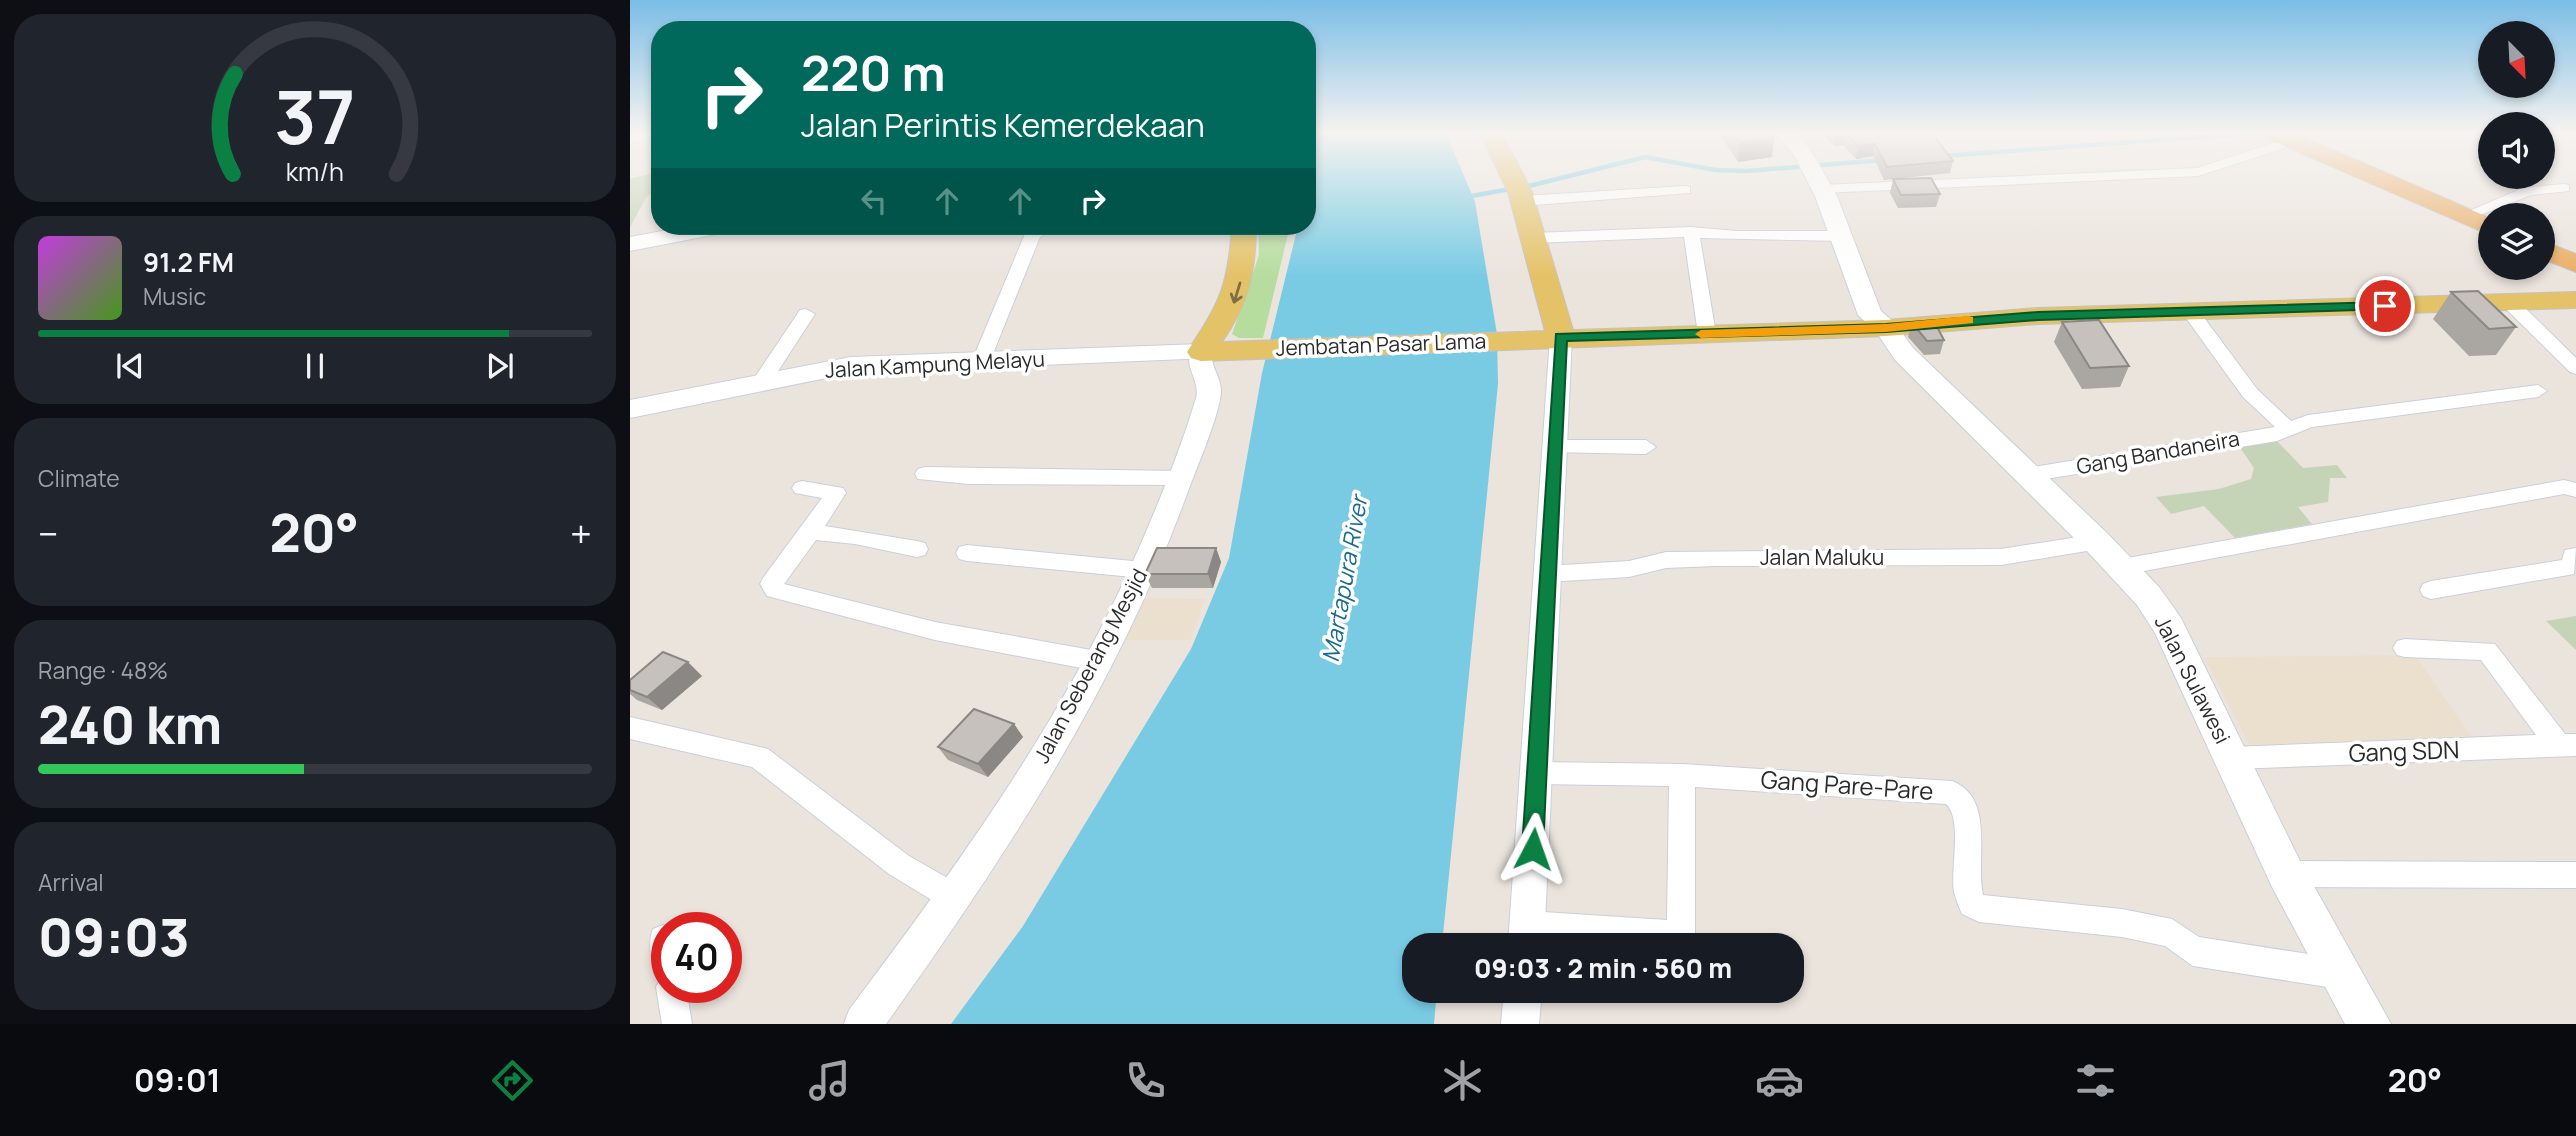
<!DOCTYPE html>
<html lang="en">
<head>
<meta charset="utf-8">
<style>
  :root { --surface:#171b24; --page:#20242c; --text:#f1f3f6; --muted:#9ea1a6; --line:#363941; --accent:#0b8043 }
  body { margin:0; font-family:Manrope,sans-serif; background:var(--page); color:var(--text); height:100vh; display:flex; flex-direction:column; font-size:26px; white-space:nowrap }
  * { box-sizing:border-box; margin:0 }
  p { font-size:23px; color:var(--muted) }
  .icon { flex:none; width:38px; height:38px; fill:none; stroke:currentColor; stroke-width:2; stroke-linecap:round; stroke-linejoin:round }
  .map { position:relative; flex:1; overflow:hidden }
  .side { display:flex; flex-direction:column; gap:14px; padding:14px; background:#0d0f14; width:630px }
  .side>* { flex:none }
  .top-card { position:absolute; left:21px; top:21px; width:665px; height:214px; border-radius:28px; box-shadow:0 4px 10px #0003; background:#00695c; color:#fff; overflow:hidden }
  .needle { width:46px; rotate:156deg }
  .tools { position:absolute; left:1848px; top:21px; display:grid; gap:14px }
  .tools a { display:grid; place-items:center; width:77px; height:77px; border-radius:50%; background:var(--surface); box-shadow:0 4px 10px #0003; font-size:35px }
  .speed { position:absolute; left:21px; top:912px; display:flex; gap:14px; font-size:35px; font-weight:700; text-align:center }
  .speed>* { display:grid; place-content:center; width:91px; height:91px; border-radius:50%; background:var(--surface); box-shadow:0 4px 10px #0003; line-height:1 }
  .speed .limit { border:10px solid #d22; background:#fff; color:#111 }
  .pin { position:absolute; display:grid; place-items:center; width:60px; height:60px; color:#fff; margin:-30px; border:4px solid #fff; border-radius:50%; box-shadow:0 2px 7px #0007 }
  .me { position:absolute; width:77px; margin:-38px; rotate:4deg; stroke-linejoin:round; filter:drop-shadow(0 0 5px #0008) }
  .turn { display:flex; align-items:center; gap:24px; height:147px; padding:0 35px; font-size:32px }
  .turn .icon { width:91px; height:91px; stroke-width:2.5 }
  .turn b { display:block; font-size:49px; line-height:60px }
  .lanes { display:flex; align-items:center; height:66px; padding:0 35px; background:#0003; justify-content:center; gap:35px; direction:ltr }
  .lanes .off { opacity:.35 }
  .big { font-size:52px; font-weight:800; line-height:1.1 }
  .side .card { flex:1; display:flex; flex-direction:column; justify-content:center; gap:10px; min-width:0; padding:0 24px; border-radius:28px; background:var(--page) }
  .side .dial { align-items:center; gap:0 }
  .dial svg { height:182px; overflow:visible; fill:none; stroke:var(--line); stroke-width:7; stroke-linecap:round; text-anchor:middle }
  .dial text { fill:var(--text); stroke:none }
  .song { display:flex; align-items:center; gap:21px }
  .cover { width:84px; height:84px; border-radius:10px; background:linear-gradient(135deg,hsl(290 70% 55%),hsl(100 70% 35%)) }
  .played { height:7px; border-radius:4px; background:linear-gradient(90deg,var(--accent) 85%,var(--line) 85%) }
  .keys { display:flex; justify-content:space-around; direction:ltr }
  .heat { display:flex; justify-content:space-between; align-items:center; font-size:38px; direction:ltr }
  .charge { height:10px; border-radius:5px; background:linear-gradient(90deg,#34c759 48%,var(--line) 0) }
  .trip { position:absolute; left:772px; top:933px; width:402px; height:70px; border-radius:28px; background:var(--surface); box-shadow:0 4px 10px #0003; font-weight:800; line-height:70px; text-align:center }
  .tabs { display:flex; height:112px; justify-content:space-around; align-items:center; background:#090b0e; color:var(--muted) }
  .tabs .icon { width:49px; height:49px }
  .tabs .selected { color:var(--accent) }
  .tabs b { font-size:32px; color:var(--text) }
  main { display:flex; flex:1; min-height:0 }
  .map>svg:first-child { display:block }
  .education { fill:#ebe0ce }
  .green { fill:#b6dd9e }
  .cemetery { fill:#c5d3b6 }
  .water { fill:#79cbe4 }
  .lines { fill:none; stroke-linecap:round; stroke-linejoin:round }
  .stream { stroke:#79cbe4; stroke-width:4.5 }
  .minor-casing { stroke:#cbcfda; stroke-width:2 }
  .tertiary-casing { stroke:#cbcfda; stroke-width:2 }
  .secondary-casing { stroke:#cbcfda; stroke-width:2 }
  .primary-casing { stroke:#c3c3c3; stroke-width:2 }
  .trunk-casing { stroke:#c3c3c3; stroke-width:2 }
  .minor { fill:#fff; fill-rule:evenodd }
  .tertiary { fill:#fff; fill-rule:evenodd }
  .secondary { fill:#fff; fill-rule:evenodd }
  .primary { fill:#e4c268; fill-rule:evenodd }
  .trunk { fill:#eaae65; fill-rule:evenodd }
  .wall { fill:#aaa6a2 }
  .shaded-wall { fill:#8b8784 }
  .building { fill:#c6c1bc; stroke:#8b8784; stroke-width:2 }
  .oneway { stroke:#7e6e46 }
  .route { fill:#0b8043; stroke:#07532c; stroke-width:2 }
  .slow { fill:#f59e0b }
  .labels { text-anchor:middle; stroke-width:7; stroke-linejoin:round; paint-order:stroke }
  .street-label { font-size:21px; fill:#2a2a2a; stroke:#fff }
  .water-label { font-size:23px; font-style:italic; fill:#196b8e; stroke:#fff }
  .near-street-label { font-size:24px; fill:#2a2a2a; stroke:#fff }
</style>
</head>
<body>
<main>
<section class="side">
<div class="card dial"><svg viewBox="0 0 100 80">
<path d="M14 69A42 42 0 1 1 86 69"/>
<path d="M14 69A42 42 0 0 1 15 25" stroke="#0b8043"/>
<text x="50" y="56" font-size="32" font-weight="700">37</text>
<text x="50" y="72" font-size="11">km/h</text>
</svg></div>
<div class="card">
<div class="song"><i class="cover"></i><div><b>91.2 FM</b><p>Music</p></div></div>
<div class="played"></div>
<div class="keys"><svg class="icon" aria-label="previous" viewBox="0 0 24 24"><path d="M18 5L8 12l10 7zM5 5v14"/></svg><svg class="icon" aria-label="pause" viewBox="0 0 24 24"><path d="M8 5v14M16 5v14"/></svg><svg class="icon" aria-label="next" viewBox="0 0 24 24"><path d="M6 5l10 7-10 7zM19 5v14"/></svg></div>
</div>
<div class="card"><p>Climate</p>
<div class="heat"><a>−</a><b class="big">20°</b><a>+</a></div>
</div>
<div class="card"><p>Range · 48%</p><b class="big">240 km</b><div class="charge"></div></div>
<div class="card"><p>Arrival</p><b class="big">09:03</b></div>
</section>
<div class="map">
<svg width="1946" height="1024" viewBox="0 0 1946 1024">
  <rect width="100%" height="100%" fill="#ebe4dd"/>
  <path class="education" d="M505 598 575 599 561 640H489Z
    M1785 655 1845 742 1621 748 1574 657Z"/>
  <path class="green" d="M628 226H660L633 338H609L602 334 629 255Z"/>
  <path class="cemetery" d="M30 171V191L17 196 0 227V179Z
    M1646 440 1673 468 1707 465 1717 478H1700L1698 502 1668 507 1682 524 1605 538 1574 506 1541 514 1526 497 1589 489 1621 479 1624 468 1609 446Z
    M1946 616V650L1916 621Z"/>
  <path class="water" d="M677 133H816L845 202 867 334 868 384 812 945H784V990L807 991 804 1024H321L393 926 561 649 599 558 632 373 668 226H677Z"/>
  <g class="lines">
    <path class="stream" d="M1313 156 1625 133
      M836 197 903 185 1015 157 1086 170 1116 171 1253 160"/>
    <g class="minor-casing">
      <path id="minor" d="M8 133H30L0 144V136Z
        M1662 137 1669 141 1667 144 1568 176 1192 193 1185 189 1192 185 1567 168Z
        M1934 184 1939 185V191L1901 195 1845 217 1837 212 1893 188Z
        M1055 186 1060 187V193L892 206 884 201 892 196Z
        M407 226H426L410 237 360 361 351 367 345 365 342 361 395 234Z
        M1061 227 1106 231H1212L1220 236 1212 241 1070 238 1086 334 1077 339 1068 334 1054 237 903 243 895 238 903 233Z
        M1880 298 1886 299 1946 358V374L1940 372 1874 307 1871 303Z
        M1560 306 1566 307 1627 389 1661 421 1678 415 1908 385 1917 391 1908 397 1682 427 1647 441 1398 482 1391 480 1388 475 1398 468 1645 427 1613 397 1551 311Z
        M176 309 185 314 139 385H125L123 381 125 377 170 310Z
        M925 440H1016L1026 447 1016 454 918 452 915 447Z
        M295 467 551 471 561 478 551 485 339 484 288 479 285 474 288 469Z
        M1934 480 1946 483V497L1934 494 1492 575 1484 573 1481 567 1484 561 1492 559Z
        M172 481 213 488 216 493 195 526 287 541 295 543 298 549 295 555 287 557 225 544 186 540 154 584 305 622 467 651 475 654 479 661 475 668 467 671 305 640 137 596 130 584 133 578 192 498 165 493 162 488 165 483Z
        M1467 534 1475 536 1478 542 1475 548 1371 565 1086 566 1036 568 999 577 917 582 909 580 906 574 909 568 917 566 999 561 1036 552 1371 549Z
        M337 545 513 562 521 564 524 570 521 576 513 578 337 561 329 559 326 553 329 547Z
        M1946 548 1944 574 1801 599 1793 596 1790 590 1793 584 1801 581 1932 560 1935 550Z
        M1775 639 1865 644 1935 734H1946V756L1602 769 1593 766 1589 758 1593 750 1602 747 1906 735 1851 660 1775 657 1767 655 1763 648 1767 641Z
        M0 717 138 749 279 856 335 888 339 898 335 908 325 912 315 908 259 874 122 767 0 739Z
        M908 762 1052 764 1322 781C1366 798 1345 859 1353 895L1492 909 1542 919 1569 937 1710 959 1720 964 1725 974 1720 984 1710 989 1563 966 1535 946 1492 937 1349 922 1332 914C1329 907 1326 900 1324 892 1320 870 1333 819 1316 804L1065 787V935L1061 945H986L898 939 888 935 884 925 888 915 898 911 1037 920 1039 786 908 784 899 781 895 773 899 765Z
        M1656 861 1946 862V888L1656 887 1646 883 1642 874 1646 865Z
        M33 925 40 928H37V987H56L62 1024H32L26 987 32 976 27 973C21 959 17 944 23 929Z"/>
    </g>
    <g class="tertiary-casing">
      <path id="tertiary" d="M931 330 942 337 914 945H878L920 337Z
        M571 345 582 352C580 367 592 378 591 393 589 416 566 470 557 494 487 686 375 858 256 1024H214L219 1010C324 870 428 727 501 566 525 512 549 455 566 398 571 380 551 365 563 347Z
        M874 990H912L909 1024H871Z"/>
    </g>
    <g class="secondary-casing">
      <path id="secondary" d="M1146 133H1167L1182 152 1207 196 1251 311 1265 323 1283 348 1478 534 1529 587 1551 618 1670 861 1761 1024H1715L1642 887 1525 633 1507 605 1456 550 1265 360 1247 333 1228 315 1185 196 1164 155Z
        M59 226H103L92 233 0 251V237Z
        M571 344 580 346 584 352 580 358 221 373 0 418V400L221 357Z"/>
    </g>
    <g class="primary-casing">
      <path id="primary" d="M850 133H872L902 192 943 330 1256 320 1408 308 1946 292V308L1408 324 1256 336 571 361 561 358 557 352C590 302 598 287 602 226H626C626 271 618 305 592 342L915 331 878 192Z"/>
    </g>
    <g class="trunk-casing">
      <path id="trunk" d="M1632 133H1664L1860 218V235L1636 138Z
        M1913 241 1946 254V272L1913 259Z"/>
    </g>
    <use href="#minor" class="minor"/>
    <use href="#tertiary" class="tertiary"/>
    <use href="#secondary" class="secondary"/>
    <use href="#primary" class="primary"/>
    <use href="#trunk" class="trunk"/>
  </g>
  <path class="wall" d="M1089 133H1140L1142 157 1108 162Z
    M1192 133H1302L1323 161 1320 173 1254 180 1243 156 1226 159 1213 145 1204 146Z
    M1263 179 1310 194 1306 207 1268 208 1260 193Z
    M1821 292 1886 327 1866 355 1839 356 1803 319Z
    M1432 322 1499 366 1490 387 1452 389 1424 342Z
    M1282 323 1314 340 1310 354 1294 355 1278 337Z
    M586 548 591 562 583 588H522L515 574Z
    M72 676 32 710 7 700 0 694V680Z
    M384 724 393 737 358 777 318 760 308 747Z"/>
  <path class="shaded-wall" d="M1215 133 1213 145 1204 146 1206 134Z
    M1144 138 1142 157 1108 162 1110 142Z
    M1245 144 1243 156 1226 159 1228 146Z
    M586 548 591 562 583 588 578 574Z
    M58 662 72 676 32 710 17 697Z
    M384 724 393 737 358 777 348 764Z"/>
  <path class="building" d="M1103 133H1140L1144 138 1110 142Z
    M1215 133H1302L1323 161 1257 167 1245 144 1228 146Z
    M1301 178 1310 194 1271 195 1263 179Z
    M1848 291 1886 327 1859 329 1821 292Z
    M1469 320 1499 366 1460 368 1432 322Z
    M1304 321 1314 340 1297 341 1282 323Z
    M527 548H586L578 574H515Z
    M33 652 58 662 17 697 0 690V680Z
    M344 709 384 724 348 764 308 747Z"/>
  <defs><path id="oneway-shaft" d="M-6 0H5M1.5-3L5.5 0L1.5 3" fill="none" stroke-width="1.6" stroke-linecap="round" stroke-linejoin="round" transform="scale(1.75)"/></defs>
  <use class="oneway" href="#oneway-shaft" transform="translate(607 293) rotate(107)"/>
  <linearGradient id="sky" x2="0" y2="1"><stop stop-color="#7bbde6"/><stop offset="0.48" stop-color="#f6f3f0"/><stop offset="1" stop-color="#f6f3f0" stop-opacity="0"/></linearGradient>
  <rect width="1946" height="276" fill="url(#sky)"/>
  <path class="route" d="M1755 302 1762 306 1760 309 1408 320 1256 332 937 341 913 849 910 856 903 859 896 856 892 849 926 334 1256 324 1408 312Z"/>
  <path class="slow" d="M1338 316 1343 317V323L1256 332 1071 338 1065 334 1071 330 1256 324Z"/>
  <g class="labels">
    <g class="street-label">
      <text transform="translate(751 345) rotate(-2)" y="7">Jembatan Pasar Lama</text>
      <text transform="translate(305 365) rotate(-3)" y="7">Jalan Kampung Melayu</text>
      <text transform="translate(1528 453) rotate(-10)" y="7">Gang Bandaneira</text>
      <text x="1192" y="565">Jalan Maluku</text>
      <text transform="translate(461 666) rotate(-62)" y="7">Jalan Seberang Mesjid</text>
      <text transform="translate(1562 680) rotate(63)" y="7">Jalan Sulawesi</text>
    </g>
    <g class="water-label">
      <text transform="translate(715 579) rotate(-80)" y="8">Martapura River</text>
    </g>
    <g class="near-street-label">
      <text transform="translate(1774 752) rotate(-2)" y="8">Gang SDN</text>
      <text transform="translate(1217 786) rotate(4)" y="8">Gang Pare-Pare</text>
    </g>
  </g>
</svg>
<div class="tools">
<a><svg class="needle" viewBox="-14 -14 28 28"><path d="M0-13l5 13h-10z" fill="#e53935"/><path d="M0 13l5-13h-10z" fill="#9ea1a6"/></svg></a>
<a><svg class="icon" aria-label="sound" viewBox="0 0 24 24"><path d="M4 9h4l5-4v14l-5-4H4zM17 9q2 3 0 6"/></svg></a>
<a><svg class="icon" aria-label="layers" viewBox="0 0 24 24"><path d="M12 4l9 5-9 5-9-5zM3 14l9 5 9-5"/></svg></a>
</div>
<div class="speed"><div class="limit">40</div></div>
<div class="pin" style="left:1755px;top:306px;background:#d93025"><svg class="icon" aria-label="arrive" viewBox="0 0 24 24"><path d="M6 21V4h12l-3 4 3 4H6"/></svg></div>
<svg class="me" style="left:903px;top:849px" viewBox="-20 -20 40 40"><path d="M0-17L14 15 0 8-14 15z" fill="#0b8043" stroke="#fff" stroke-width="4"/></svg>
<div class="trip">09:03 · 2 min · 560 m</div>
<div class="top-card">
<div class="turn"><svg class="icon" aria-label="right" viewBox="0 0 24 24"><path d="M7 20v-9h11M14 6l5 5-5 5"/></svg><div><b>220 m</b>Jalan Perintis Kemerdekaan</div></div>
<div class="lanes"><svg class="icon off" aria-label="left" viewBox="0 0 24 24"><path d="M17 20v-9H6M10 6l-5 5 5 5"/></svg><svg class="icon off" aria-label="ahead" viewBox="0 0 24 24"><path d="M12 20V5M6 11l6-6 6 6"/></svg><svg class="icon off" aria-label="ahead" viewBox="0 0 24 24"><path d="M12 20V5M6 11l6-6 6 6"/></svg><svg class="icon" aria-label="right" viewBox="0 0 24 24"><path d="M7 20v-9h11M14 6l5 5-5 5"/></svg></div>
</div>
</div>
</main>
<nav class="tabs">
<b>09:01</b>
<svg class="icon selected" aria-label="directions" viewBox="0 0 24 24"><path d="M12 3l9 9-9 9-9-9zM9 14v-3h6M13 9l2 2-2 2"/></svg>
<svg class="icon" aria-label="music" viewBox="0 0 24 24"><path d="M9 18V5l10-2v13"/><circle cx="6" cy="18" r="3"/><circle cx="16" cy="16" r="3"/></svg>
<svg class="icon" aria-label="phone" viewBox="0 0 24 24"><path d="M5 4h4l2 5-3 2q2 4 5 5l2-3 5 2v4C11 20 4 13 5 4z"/></svg>
<svg class="icon" aria-label="climate" viewBox="0 0 24 24"><path d="M12 3v18M4 7l16 10M4 17L20 7"/></svg>
<svg class="icon" aria-label="car" viewBox="0 0 24 24"><path d="M5 17H2v-5l4-1 3-4h7l3 4 3 1v5h-3M9 17h6M6 11h13"/><circle cx="7" cy="17" r="2"/><circle cx="17" cy="17" r="2"/></svg>
<svg class="icon" aria-label="filters" viewBox="0 0 24 24"><path d="M4 7h16M4 17h16"/><circle cx="9" cy="7" r="2"/><circle cx="15" cy="17" r="2"/></svg>
<b>20°</b>
</nav>
</body>
</html>
